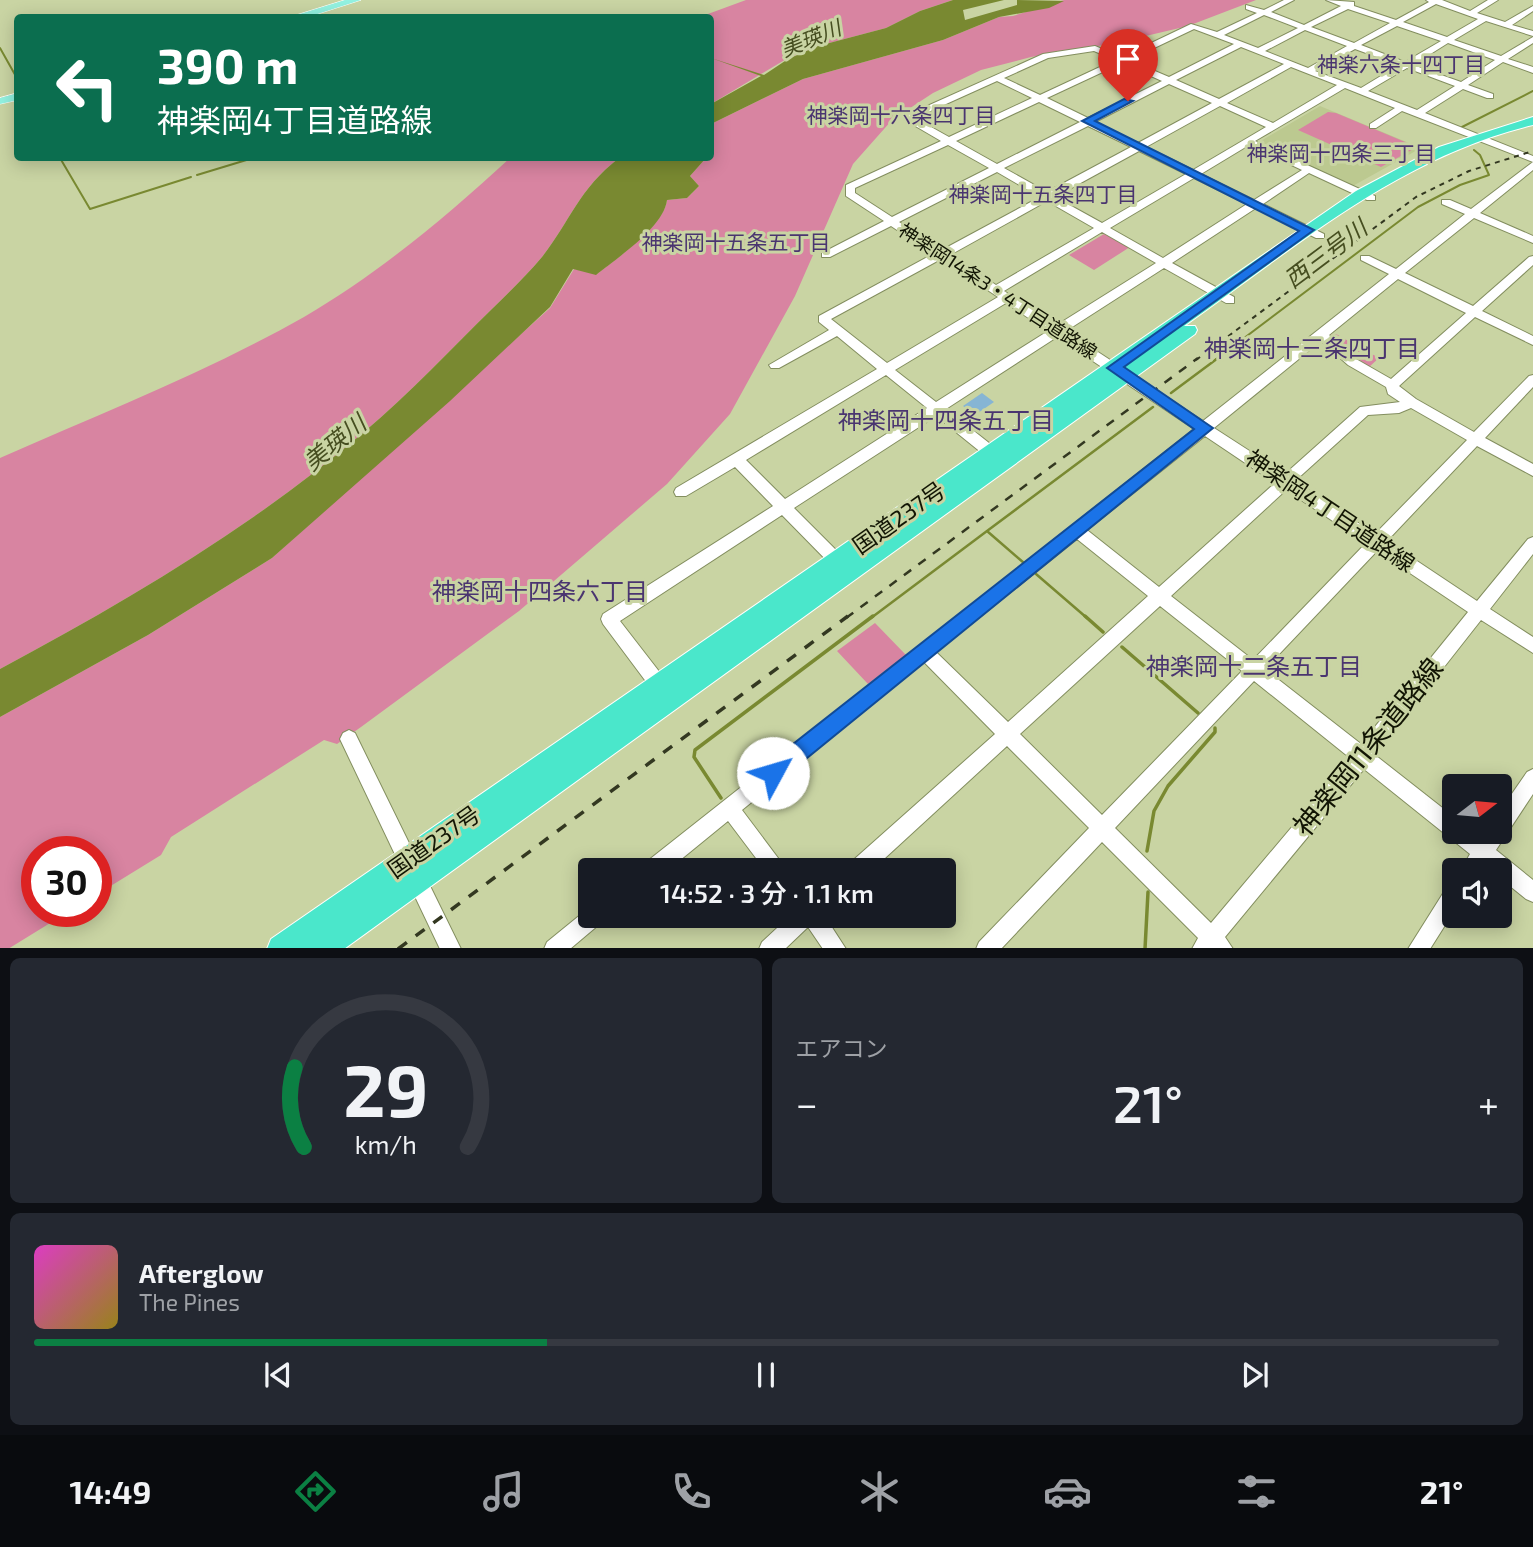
<!DOCTYPE html>
<html lang="ja">
<head>
<meta charset="utf-8">
<style>
  :root { --surface:#171b24; --page:#242831; --text:#f1f3f6; --muted:#9ea1a6; --line:#363941; --accent:#0b8043 }
  body { margin:0; font-family:"Exo 2","Noto Sans JP",sans-serif; background:var(--page); color:var(--text); height:100vh; display:flex; flex-direction:column; font-size:26px; white-space:nowrap }
  * { box-sizing:border-box; margin:0 }
  p { font-size:23px; color:var(--muted) }
  .icon { flex:none; width:38px; height:38px; fill:none; stroke:currentColor; stroke-width:2; stroke-linecap:round; stroke-linejoin:round }
  .map { position:relative; height:948px; overflow:hidden }
  .side { display:flex; flex-direction:column; gap:10px; padding:10px; background:#0d0f14; flex:1 }
  .side>* { flex:none }
  .top-card { position:absolute; left:14px; top:14px; width:700px; height:147px; border-radius:7px; box-shadow:0 4px 18px #0003; background:#0b6e4f; color:#fff; overflow:hidden }
  .needle { width:46px; rotate:74deg }
  .controls { position:absolute; left:1442px; top:774px; display:grid; gap:14px }
  .controls a { display:grid; place-items:center; width:70px; height:70px; border-radius:7px; background:var(--surface); box-shadow:0 4px 18px #0003; font-size:35px }
  .speed { position:absolute; left:21px; top:836px; display:flex; gap:14px; font-size:35px; font-weight:700; text-align:center }
  .speed>* { display:grid; place-content:center; width:91px; height:91px; border-radius:50%; background:var(--surface); box-shadow:0 4px 18px #0003; line-height:1 }
  .speed .limit { border:10px solid #d22; background:#fff; color:#111 }
  .pin { position:absolute; display:grid; place-items:center; width:60px; height:60px; color:#fff; margin:-72px -30px; border-radius:50% 50% 50% 0; rotate:-45deg; box-shadow:0 0 7px #0007 }
  .pin .icon { rotate:45deg }
  .me { position:absolute; width:77px; margin:-38px; rotate:51deg; stroke-linejoin:round; filter:drop-shadow(0 0 5px #0008) }
  .turn { display:flex; align-items:center; gap:24px; height:147px; padding:0 28px; font-size:32px }
  .turn .icon { width:91px; height:91px; stroke-width:2.5 }
  .turn b { display:block; font-size:49px; line-height:60px }
  .big { font-size:52px; font-weight:600; line-height:1.1 }
  .side .card { flex:1; display:flex; flex-direction:column; justify-content:center; gap:10px; min-width:0; padding:0 24px; border-radius:10px; background:var(--page) }
  .side .dial { align-items:center; gap:0 }
  .dial svg { height:182px; overflow:visible; fill:none; stroke:var(--line); stroke-width:7; stroke-linecap:round; text-anchor:middle }
  .dial text { fill:var(--text); stroke:none }
  .song { display:flex; align-items:center; gap:21px }
  .cover { width:84px; height:84px; border-radius:10px; background:linear-gradient(135deg,hsl(310 70% 55%),hsl(50 70% 35%)) }
  .played { height:7px; border-radius:4px; background:linear-gradient(90deg,var(--accent) 35%,var(--line) 35%) }
  .keys { display:flex; justify-content:space-around; direction:ltr }
  .heat { display:flex; justify-content:space-between; align-items:center; font-size:38px; direction:ltr }
  .side .tiles { flex:1; display:grid; gap:10px; grid-template-columns:1fr 1fr }
  .card:last-child { grid-column:span 2 }
  .trip { position:absolute; left:578px; top:858px; width:378px; height:70px; border-radius:7px; background:var(--surface); box-shadow:0 4px 18px #0003; font-weight:600; line-height:70px; text-align:center }
  .dock { display:flex; height:112px; justify-content:space-around; align-items:center; background:#090b0e; color:var(--muted) }
  .dock .icon { width:49px; height:49px }
  .dock .selected { color:var(--accent) }
  .dock b { font-size:32px; color:var(--text) }
  .map>svg:first-child { display:block }
  .built { fill:#bcc990 }
  .green { fill:#d884a1 }
  .water { fill:#798931 }
  .lines { fill:none; stroke-linecap:round; stroke-linejoin:round }
  .stream-far2 { stroke:#798931; stroke-width:2 }
  .stream-far1 { stroke:#798931; stroke-width:2.5 }
  .stream { stroke:#798931; stroke-width:3.5 }
  .building { fill:#86b5d4 }
  .minor-casing { stroke:#838e5f; stroke-width:2 }
  .major-casing { stroke:#fff; stroke-width:1 }
  .highway-casing { stroke:#fff; stroke-width:2 }
  .minor { fill:#fff; fill-rule:evenodd }
  .major { fill:#92f1e0; fill-rule:evenodd }
  .highway { fill:#4ae7cb; fill-rule:evenodd }
  .rail-far2 { stroke:#333821; stroke-width:2; stroke-dasharray:5 5; stroke-linecap:butt }
  .rail-far1 { stroke:#333821; stroke-width:2.5; stroke-dasharray:9 9; stroke-linecap:butt }
  .rail { stroke:#333821; stroke-width:3.5; stroke-dasharray:11 11; stroke-linecap:butt }
  .route { fill:#1a73e8; stroke:#114b97; stroke-width:2 }
  .labels { text-anchor:middle; stroke-width:6; stroke-linejoin:round; paint-order:stroke }
  .far-street-label { font-size:19px; fill:#121504; stroke:#c9d4a3 }
  .far-water-label { font-size:21px; font-style:italic; fill:#464e20; stroke:#c9d4a3 }
  .far-neighbourhood-label { font-size:21px; fill:#4a3570; stroke:#c9d4a3 }
  .street-label { font-size:23px; fill:#121504; stroke:#c9d4a3 }
  .water-label { font-size:24px; font-style:italic; fill:#464e20; stroke:#c9d4a3 }
  .neighbourhood-label { font-size:24px; fill:#4a3570; stroke:#c9d4a3 }
  .near-street-label { font-size:28px; fill:#121504; stroke:#c9d4a3 }
</style>
</head>
<body>
<div class="map">
<svg width="1533" height="949" viewBox="0 0 1533 949">
  <rect width="100%" height="100%" fill="#c9d4a3"/>
  <path class="built" d="M1320 106 1421 148 1351 187 1260 145 1259 142Z"/>
  <path class="green" d="M746 0H953L920 11 886 28 818 46 788 58 711 104 710 18H697Z
    M1064 0H1256L1188 26 1116 43 1031 57 981 70 933 93 892 120 853 164 795 296 730 414 667 484 519 611 361 727 337 744 324 740 171 837 161 855 96 895V852H37V912H68L8 949 0 948V717L148 635 272 558 550 308 574 269 597 274C617 258 664 226 667 200L687 198 699 186 690 176 706 158H710L711 124 803 79 943 40 999 17 1013 16Z
    M1328 112 1336 113 1417 147 1381 167 1298 130Z
    M510 158H619C578 190 571 220 542 257 527 275 510 291 494 307 451 349 410 393 364 432 254 526 127 601 0 669V458C102 413 207 372 304 317 379 273 446 217 510 158Z
    M1104 234 1130 247 1094 270 1069 255Z
    M1331 334H1336L1379 358 1369 367 1332 339Z
    M875 623 906 655 868 684 837 651Z"/>
  <path class="water" d="M953 0H1004L963 10 965 20 1017 5V0L1064 1 1049 8 999 17 943 40 803 79 711 124V104L761 76 711 58 764 75 788 59 818 46 886 28 920 11Z
    M619 158H706L690 176 699 186 687 198 667 200C664 227 617 258 596 275L573 269 550 307 450 401 272 558 148 635 0 717V669C127 601 254 526 364 432 410 393 451 349 494 307 510 291 527 275 542 257 571 220 578 190 619 158Z"/>
  <g class="lines">
    <path class="stream-far2" d="M0 48 18 80
      M1462 127 1533 91
      M60 158 90 209 191 177
      M197 175 253 158
      M1215 360 1418 207 1460 185 1489 175 1480 155 1474 150"/>
    <path class="stream-far1" d="M1171 393 1218 358
      M1024 563 987 531 1153 407
      M1036 574 1087 618
      M871 618 987 531"/>
    <path class="stream" d="M1085 616 1103 632
      M1122 647 1198 713
      M721 798 694 757 695 750 873 616
      M1147 851 1154 811 1168 786 1215 732V728
      M1145 949 1148 892"/>
  </g>
  <path class="building" d="M982 393 994 402 975 415 963 406Z"/>
  <g class="lines">
    <g class="minor-casing">
      <path id="minor" d="M1284 0H1294L1271 12 1304 25 1341 6 1326 0 1354 2V6L1396 20 1429 2 1426 0H1442L1470 11 1488 0H1498L1477 13 1505 22 1533 6V11L1512 25 1533 31V36L1486 21 1454 40 1501 56 1533 37V43L1508 59 1533 67V73L1503 62 1468 85 1493 94V98H1487L1463 89 1425 113 1533 156V162L1402 111 1376 128H1370V124L1395 108 1345 88 1255 141 1375 196V200H1367L1309 173 1263 204 1324 234V238H1316L1256 208 1172 263 1234 297V303H1226L1164 268 1066 331 1203 421 1389 274 1361 260V256H1369L1396 269 1465 214 1442 204V200H1450L1471 209 1533 162V170L1480 213 1533 236V243L1474 218 1405 273 1473 306 1529 257 1533 256V265L1482 311 1533 336V345L1475 317 1399 386 1416 399 1474 432 1529 376 1533 375V387L1485 438 1533 464V476L1477 446 1387 541 1477 601 1528 539 1533 537V554L1490 609 1533 637V653L1481 620 1375 755 1454 817V831H1472L1481 838 1486 831H1500V811L1527 772 1533 769V794L1496 850 1533 880V902L1526 899 1500 878V870H1490L1485 866 1483 870H1461L1470 854 1364 769 1225 937 1233 949H1192L1198 938 1102 842 1001 949H976L979 942 1089 828 1007 746 872 870H847L850 863 995 734 924 662 742 810 787 870H765L728 821 668 870H642L645 863 1194 429 1057 337 946 409 1003 454 1005 458 1003 462H993L936 416 794 508 848 562 851 567 848 572 843 573 838 572 782 515 620 621 668 683 670 689 668 695 662 697 656 695 603 624 601 619 603 614 773 506 735 467 686 496H676L674 492 676 488 877 369 837 336 779 368H771L769 365 829 330 819 322V316L933 254 891 226 830 257H822V253L884 221 846 196V185L941 141 905 120V116L1043 54 1095 46 1122 57 1191 24 1217 32 1257 13 1246 9V5L1264 10ZM1436 4 1478 19 1447 37 1403 22ZM1348 9 1390 23 1354 43 1311 27ZM1264 15 1298 28 1258 48 1224 35ZM1397 26 1441 41 1405 62 1361 45ZM1194 29 1234 44 1169 77 1129 60ZM1305 30 1347 46 1308 68 1265 51ZM1448 43 1495 60 1461 82 1413 65ZM1241 47 1284 64 1219 99 1176 80ZM1355 49 1399 65 1361 88 1315 71ZM1094 51 1115 60 1040 95 1004 78 1048 58ZM1122 63 1162 81 1088 118 1047 98ZM1291 67 1337 85 1273 123 1227 103ZM1407 68 1455 86 1417 110 1368 91ZM997 81 1032 98 949 137 915 118ZM1169 84 1212 103 1138 143 1095 122ZM1039 102 1080 122 997 164 956 141ZM1220 106 1266 127 1193 170 1146 147ZM1088 126 1131 147 1047 192 1004 168ZM948 145 989 168 892 217 855 193V188ZM1249 145 1302 170 1254 200 1201 174ZM1139 151 1186 174 1102 223 1055 197ZM997 172 1040 197 942 250 899 222ZM1194 178 1247 204 1163 258 1110 228ZM1047 201 1094 228 996 285 950 255ZM1102 232 1156 263 1057 325 1004 291ZM941 259 998 297 887 363 831 319ZM1398 279 1466 313 1391 379 1356 359 1329 335ZM1006 303 1048 331 936 402 895 370ZM1321 341 1348 365 1386 387 1388 394 1400 402 1360 407 1285 474 1214 428ZM886 375 927 408 785 499 746 460ZM1411 408 1467 440 1375 534 1295 481 1368 415 1399 413ZM1205 436 1275 483 1159 587 1087 530ZM1286 490 1366 543 1253 660 1171 596ZM1077 539 1148 596 1008 722 936 652ZM1377 551 1468 612 1361 744 1265 669ZM1160 606 1242 671 1102 815 1020 734ZM1254 681 1350 758 1211 923 1115 828Z
        M349 730 355 733 461 949H440L340 739 343 733Z
        M1454 884V911L1430 949H1408L1447 887Z
        M590 907V915H605L602 922 570 949H544L547 942Z
        M791 915H824L846 949H823L808 927 785 949H759L762 942Z"/>
    </g>
    <g class="major-casing">
      <path id="major" d="M345 0H361L305 18H287Z
        M18 93V100L0 104V98Z"/>
    </g>
    <g class="highway-casing">
      <path id="highway" d="M1533 117V125C1399 157 1294 248 1184 326H1195L1197 330 1195 334 344 949H267L271 939 1356 191 1439 147Z"/>
    </g>
    <use href="#minor" class="minor"/>
    <use href="#major" class="major"/>
    <use href="#highway" class="highway"/>
    <path class="rail-far2" d="M1196 360 1416 197 1469 171 1533 151"/>
    <path class="rail-far1" d="M846 618 1198 358"/>
    <path class="rail" d="M398 949 848 616"/>
  </g>
  <path class="route" d="M1124 99 1133 101 1095 121 1314 230 1124 367 1213 428 780 780 773 783 765 780 762 773 765 766 1194 429 1107 368 1299 231 1082 121Z"/>
  <g class="labels">
    <g class="far-street-label">
      <text transform="translate(998 291) rotate(33)" y="7">神楽岡14条3・4丁目道路線</text>
    </g>
    <g class="far-water-label">
      <text transform="translate(811 39) rotate(-22)" y="7">美瑛川</text>
    </g>
    <g class="far-neighbourhood-label">
      <text x="1401" y="72">神楽六条十四丁目</text>
      <text x="901" y="123">神楽岡十六条四丁目</text>
      <text x="1341" y="161">神楽岡十四条三丁目</text>
      <text x="1043" y="202">神楽岡十五条四丁目</text>
      <text x="736" y="250">神楽岡十五条五丁目</text>
    </g>
    <g class="street-label">
      <text transform="translate(1330 511) rotate(34)" y="8">神楽岡4丁目道路線</text>
      <text transform="translate(899 518) rotate(-35)" y="8">国道237号</text>
      <text transform="translate(434 842) rotate(-35)" y="8">国道237号</text>
    </g>
    <g class="water-label">
      <text transform="translate(1326 254) rotate(-37)" y="8">西三号川</text>
      <text transform="translate(335 443) rotate(-39)" y="8">美瑛川</text>
    </g>
    <g class="neighbourhood-label">
      <text x="1312" y="357">神楽岡十三条四丁目</text>
      <text x="946" y="429">神楽岡十四条五丁目</text>
      <text x="540" y="600">神楽岡十四条六丁目</text>
      <text x="1254" y="675">神楽岡十二条五丁目</text>
    </g>
    <g class="near-street-label">
      <text transform="translate(1368 747) rotate(-51)" y="10">神楽岡11条道路線</text>
    </g>
  </g>
</svg>
<div class="controls">
<a><svg class="needle" viewBox="-14 -14 28 28"><path d="M0-13l5 13h-10z" fill="#e53935"/><path d="M0 13l5-13h-10z" fill="#9ea1a6"/></svg></a>
<a><svg class="icon" aria-label="sound" viewBox="0 0 24 24"><path d="M4 9h4l5-4v14l-5-4H4zM17 9q2 3 0 6"/></svg></a>
</div>
<div class="speed"><div class="limit">30</div></div>
<div class="pin" style="left:1128px;top:101px;background:#d93025"><svg class="icon" aria-label="arrive" viewBox="0 0 24 24"><path d="M6 21V4h12l-3 4 3 4H6"/></svg></div>
<svg class="me" style="left:773px;top:773px" viewBox="-20 -20 40 40"><circle r="19" fill="#fff"/><path d="M0-13L10 11 0 6-10 11z" fill="#1a73e8"/></svg>
<div class="trip">14:52 · 3 分 · 1.1 km</div>
<div class="top-card">
<div class="turn"><svg class="icon" aria-label="left" viewBox="0 0 24 24"><path d="M17 20v-9H6M10 6l-5 5 5 5"/></svg><div><b>390 m</b>神楽岡4丁目道路線</div></div>
</div>
</div>
<section class="side">
<div class="tiles">
<div class="card dial"><svg viewBox="0 0 100 80">
<path d="M14 69A42 42 0 1 1 86 69"/>
<path d="M14 69A42 42 0 0 1 10 34" stroke="#0b8043"/>
<text x="50" y="56" font-size="32" font-weight="700">29</text>
<text x="50" y="72" font-size="11">km/h</text>
</svg></div>
<div class="card"><p>エアコン</p>
<div class="heat"><a>−</a><b class="big">21°</b><a>+</a></div>
</div>
<div class="card">
<div class="song"><i class="cover"></i><div><b>Afterglow</b><p>The Pines</p></div></div>
<div class="played"></div>
<div class="keys"><svg class="icon" aria-label="previous" viewBox="0 0 24 24"><path d="M18 5L8 12l10 7zM5 5v14"/></svg><svg class="icon" aria-label="pause" viewBox="0 0 24 24"><path d="M8 5v14M16 5v14"/></svg><svg class="icon" aria-label="next" viewBox="0 0 24 24"><path d="M6 5l10 7-10 7zM19 5v14"/></svg></div>
</div>
</div>
</section>
<nav class="dock">
<b>14:49</b>
<svg class="icon selected" aria-label="directions" viewBox="0 0 24 24"><path d="M12 3l9 9-9 9-9-9zM9 14v-3h6M13 9l2 2-2 2"/></svg>
<svg class="icon" aria-label="music" viewBox="0 0 24 24"><path d="M9 18V5l10-2v13"/><circle cx="6" cy="18" r="3"/><circle cx="16" cy="16" r="3"/></svg>
<svg class="icon" aria-label="phone" viewBox="0 0 24 24"><path d="M5 4h4l2 5-3 2q2 4 5 5l2-3 5 2v4C11 20 4 13 5 4z"/></svg>
<svg class="icon" aria-label="climate" viewBox="0 0 24 24"><path d="M12 3v18M4 7l16 10M4 17L20 7"/></svg>
<svg class="icon" aria-label="car" viewBox="0 0 24 24"><path d="M5 17H2v-5l4-1 3-4h7l3 4 3 1v5h-3M9 17h6M6 11h13"/><circle cx="7" cy="17" r="2"/><circle cx="17" cy="17" r="2"/></svg>
<svg class="icon" aria-label="filters" viewBox="0 0 24 24"><path d="M4 7h16M4 17h16"/><circle cx="9" cy="7" r="2"/><circle cx="15" cy="17" r="2"/></svg>
<b>21°</b>
</nav>
</body>
</html>
